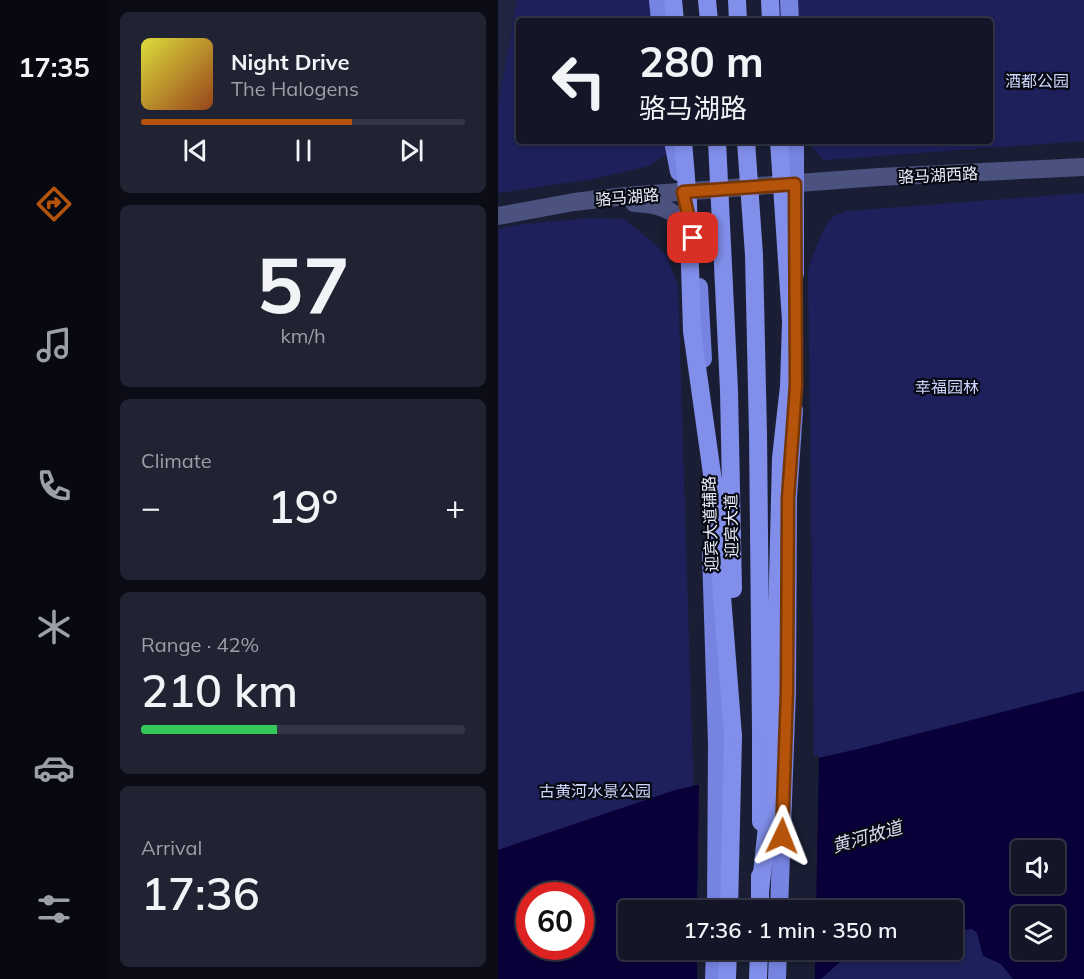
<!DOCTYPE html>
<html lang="en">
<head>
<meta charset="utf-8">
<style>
  :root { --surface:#141627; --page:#212333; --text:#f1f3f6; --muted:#9d9fa7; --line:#333544; --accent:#b45309 }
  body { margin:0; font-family:Mulish,"Noto Sans SC",sans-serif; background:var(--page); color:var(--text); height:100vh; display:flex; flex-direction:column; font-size:22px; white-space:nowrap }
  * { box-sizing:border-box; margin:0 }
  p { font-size:20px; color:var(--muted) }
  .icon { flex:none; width:33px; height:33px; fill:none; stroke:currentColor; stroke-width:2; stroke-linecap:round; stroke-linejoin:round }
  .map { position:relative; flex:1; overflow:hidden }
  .sheet { display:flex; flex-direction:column; gap:12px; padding:12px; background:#0b0c15; width:390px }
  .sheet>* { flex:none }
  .guide { position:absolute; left:18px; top:18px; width:477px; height:126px; border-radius:6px; box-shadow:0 3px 9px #0003,0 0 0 2px var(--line); background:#141627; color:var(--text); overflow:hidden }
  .buttons { position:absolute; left:513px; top:840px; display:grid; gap:12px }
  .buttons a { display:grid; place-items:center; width:54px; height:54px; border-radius:6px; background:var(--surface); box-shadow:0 3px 9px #0003,0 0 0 2px var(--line); font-size:30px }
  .speed { position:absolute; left:18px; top:882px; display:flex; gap:12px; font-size:30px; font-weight:700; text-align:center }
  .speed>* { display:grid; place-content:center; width:78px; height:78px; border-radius:50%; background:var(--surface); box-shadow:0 3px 9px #0003,0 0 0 2px var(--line); line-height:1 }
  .speed .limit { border:9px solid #d22; background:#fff; color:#111 }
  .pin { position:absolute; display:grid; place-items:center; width:51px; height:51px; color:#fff; margin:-26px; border-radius:12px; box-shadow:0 3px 9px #0006 }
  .me { position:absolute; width:66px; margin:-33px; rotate:2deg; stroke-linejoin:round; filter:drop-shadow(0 0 4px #0008) }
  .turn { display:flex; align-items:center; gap:21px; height:126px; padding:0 24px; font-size:27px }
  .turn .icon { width:78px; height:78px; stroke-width:2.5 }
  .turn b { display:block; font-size:42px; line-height:51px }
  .big { font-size:45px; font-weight:600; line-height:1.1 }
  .sheet .tile { flex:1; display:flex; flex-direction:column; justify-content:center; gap:9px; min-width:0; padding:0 21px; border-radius:9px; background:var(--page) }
  .sheet .dial { align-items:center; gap:0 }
  .dial b { font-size:78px; line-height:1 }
  .song { display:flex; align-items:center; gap:18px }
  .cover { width:72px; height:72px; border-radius:9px; background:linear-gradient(135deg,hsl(60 70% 55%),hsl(20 70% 35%)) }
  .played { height:6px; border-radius:3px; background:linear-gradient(90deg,var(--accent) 65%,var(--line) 65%) }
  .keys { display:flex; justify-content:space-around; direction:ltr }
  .heat { display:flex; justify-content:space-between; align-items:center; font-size:33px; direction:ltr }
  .charge { height:9px; border-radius:4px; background:linear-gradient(90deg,#34c759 42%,var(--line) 0) }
  .trip { position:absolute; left:120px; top:900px; width:345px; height:60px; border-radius:6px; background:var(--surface); box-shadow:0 3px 9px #0003,0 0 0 2px var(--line); font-weight:600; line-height:60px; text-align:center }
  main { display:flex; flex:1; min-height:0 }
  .menu { display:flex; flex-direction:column; width:108px; justify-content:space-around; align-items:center; background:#080910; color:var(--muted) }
  .menu .icon { width:42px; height:42px }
  .menu .active { color:var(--accent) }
  .menu b { font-size:27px; color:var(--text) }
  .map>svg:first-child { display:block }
  .built { fill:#202441 }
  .green { fill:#1e205b; fill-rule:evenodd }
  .water { fill:#09003a; fill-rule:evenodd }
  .pier { fill:#1a1e34 }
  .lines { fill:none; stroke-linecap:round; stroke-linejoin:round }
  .tertiary { stroke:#4b527f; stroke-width:18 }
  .primary { stroke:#7683e0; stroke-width:18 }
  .trunk { stroke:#818eea; stroke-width:18 }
  .trunk-bridge { stroke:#818eea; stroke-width:18 }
  .route-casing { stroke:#753606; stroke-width:15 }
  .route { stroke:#b45309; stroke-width:10 }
  .labels { text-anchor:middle; stroke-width:4.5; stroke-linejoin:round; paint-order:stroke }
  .park-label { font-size:16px; fill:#ced6fd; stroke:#070912 }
  .street-label { font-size:16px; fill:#eaeefe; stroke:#070912 }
  .water-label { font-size:18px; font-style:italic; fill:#d6daed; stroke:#070912 }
</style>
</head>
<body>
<main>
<nav class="menu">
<b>17:35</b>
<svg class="icon active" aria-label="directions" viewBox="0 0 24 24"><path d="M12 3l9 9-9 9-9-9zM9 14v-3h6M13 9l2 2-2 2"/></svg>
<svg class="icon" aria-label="music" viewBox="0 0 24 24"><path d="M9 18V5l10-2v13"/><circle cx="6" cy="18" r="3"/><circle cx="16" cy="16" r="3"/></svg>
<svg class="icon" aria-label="phone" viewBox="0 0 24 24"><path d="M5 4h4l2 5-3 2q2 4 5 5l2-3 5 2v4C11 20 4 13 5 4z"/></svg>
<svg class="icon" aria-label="climate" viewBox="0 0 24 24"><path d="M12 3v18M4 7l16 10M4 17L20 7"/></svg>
<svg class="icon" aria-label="car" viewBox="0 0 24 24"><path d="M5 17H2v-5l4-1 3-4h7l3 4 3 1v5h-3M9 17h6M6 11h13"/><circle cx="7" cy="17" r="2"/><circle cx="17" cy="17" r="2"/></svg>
<svg class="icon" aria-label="filters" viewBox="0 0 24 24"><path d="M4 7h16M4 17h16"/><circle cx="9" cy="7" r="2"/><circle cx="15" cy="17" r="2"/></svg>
</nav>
<section class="sheet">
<div class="tile">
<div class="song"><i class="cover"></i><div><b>Night Drive</b><p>The Halogens</p></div></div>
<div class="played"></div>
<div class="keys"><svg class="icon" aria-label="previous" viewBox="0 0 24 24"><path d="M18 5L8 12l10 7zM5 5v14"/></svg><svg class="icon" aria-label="pause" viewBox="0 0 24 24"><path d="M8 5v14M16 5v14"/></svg><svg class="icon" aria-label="next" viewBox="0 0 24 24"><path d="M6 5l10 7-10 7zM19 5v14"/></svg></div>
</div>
<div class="tile dial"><b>57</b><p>km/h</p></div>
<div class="tile"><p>Climate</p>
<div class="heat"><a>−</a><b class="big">19°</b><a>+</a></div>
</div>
<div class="tile"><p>Range · 42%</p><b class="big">210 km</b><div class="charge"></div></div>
<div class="tile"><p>Arrival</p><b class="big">17:36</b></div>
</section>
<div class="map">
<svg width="586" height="979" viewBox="0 0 586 979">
  <rect width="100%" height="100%" fill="#1a1e34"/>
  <path class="built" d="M0 0H19L0 106Z"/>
  <path class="green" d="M19 0H175L176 21H21V141H178L174 150 151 166 95 179 0 193V106Z
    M269 0H586V141L326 160 308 141H492V21H271Z
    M586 193V979H316V950H454V910H316V738L310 271C313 259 326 223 335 217 339 214 345 213 349 211ZM524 850H556V884H524ZM524 916H556V950H524Z
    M94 218 126 219 156 243 168 255 180 285 195 770 194 910H130V950L0 979V229L25 224ZM32 896H82V946H32Z"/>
  <path class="water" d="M586 691V979H515L503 964 485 956 479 933 474 929 465 930 455 935 454 910H130V950H354L349 952 343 961 323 979H0V850L177 790 360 749ZM524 850H556V884H524ZM32 896H82V946H32ZM524 916H556V950H524Z"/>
  <path class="pier" d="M321 755 318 910H199L201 781Z
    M199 950H317V979H199Z"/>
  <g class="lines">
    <path class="tertiary" d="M136 203C142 203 148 204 155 205 178 210 183 219 193 240
      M0 216 76 202 127 196 381 177 586 167"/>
    <path class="primary" d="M160 0 162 21
      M291 0 292 21
      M175 141 181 172
      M297 141V274
      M201 287 205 359
      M213 554 219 744 218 910
      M281 910 289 691 290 498 296 410
      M216 979 217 950
      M279 979 280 950"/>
    <path class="trunk" d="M175 0 177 21
      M209 0 211 21
      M239 0 240 21
      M272 0 273 21
      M263 822V731
      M231 910 235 736
      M262 910V876
      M229 979 230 950
      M260 979 261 950"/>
    <path class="trunk-bridge" d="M185 141 190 202 194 331 215 481 235 736
      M219 141 231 390 235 589
      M248 141 256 255 260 434 263 731
      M262 892 278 743 280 581 283 458 291 386 293 321 281 141"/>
  </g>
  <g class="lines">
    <g class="route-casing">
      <path id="route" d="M195 238 185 192 297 184 298 385 290 498 289 691 284 836"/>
    </g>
    <use href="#route" class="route"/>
  </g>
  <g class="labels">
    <g class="park-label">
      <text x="539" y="87">酒都公园</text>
      <text x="449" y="393">幸福园林</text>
      <text x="97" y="797">古黄河水景公园</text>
    </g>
    <g class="street-label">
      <text transform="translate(440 175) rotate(-3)" y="6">骆马湖西路</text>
      <text transform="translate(129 197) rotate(-5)" y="6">骆马湖路</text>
      <text transform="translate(212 524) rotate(-92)" y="6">迎宾大道辅路</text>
      <text transform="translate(233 526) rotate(-91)" y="6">迎宾大道</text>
    </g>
    <g class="water-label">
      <text transform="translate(369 837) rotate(-16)" y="6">黄河故道</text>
    </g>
  </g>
</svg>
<div class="buttons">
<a><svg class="icon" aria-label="sound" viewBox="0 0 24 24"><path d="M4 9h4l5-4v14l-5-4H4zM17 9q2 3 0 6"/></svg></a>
<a><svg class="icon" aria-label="layers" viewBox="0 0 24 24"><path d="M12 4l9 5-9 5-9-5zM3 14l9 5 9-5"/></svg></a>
</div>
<div class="speed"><div class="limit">60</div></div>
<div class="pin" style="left:195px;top:238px;background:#d93025"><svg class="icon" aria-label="arrive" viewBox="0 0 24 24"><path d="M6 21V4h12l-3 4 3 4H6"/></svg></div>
<svg class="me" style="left:284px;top:836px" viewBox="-20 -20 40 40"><path d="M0-17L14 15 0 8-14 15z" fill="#b45309" stroke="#fff" stroke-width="4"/></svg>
<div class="trip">17:36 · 1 min · 350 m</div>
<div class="guide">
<div class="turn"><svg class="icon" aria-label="left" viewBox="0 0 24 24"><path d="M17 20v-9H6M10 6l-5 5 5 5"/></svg><div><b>280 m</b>骆马湖路</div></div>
</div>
</div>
</main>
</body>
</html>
